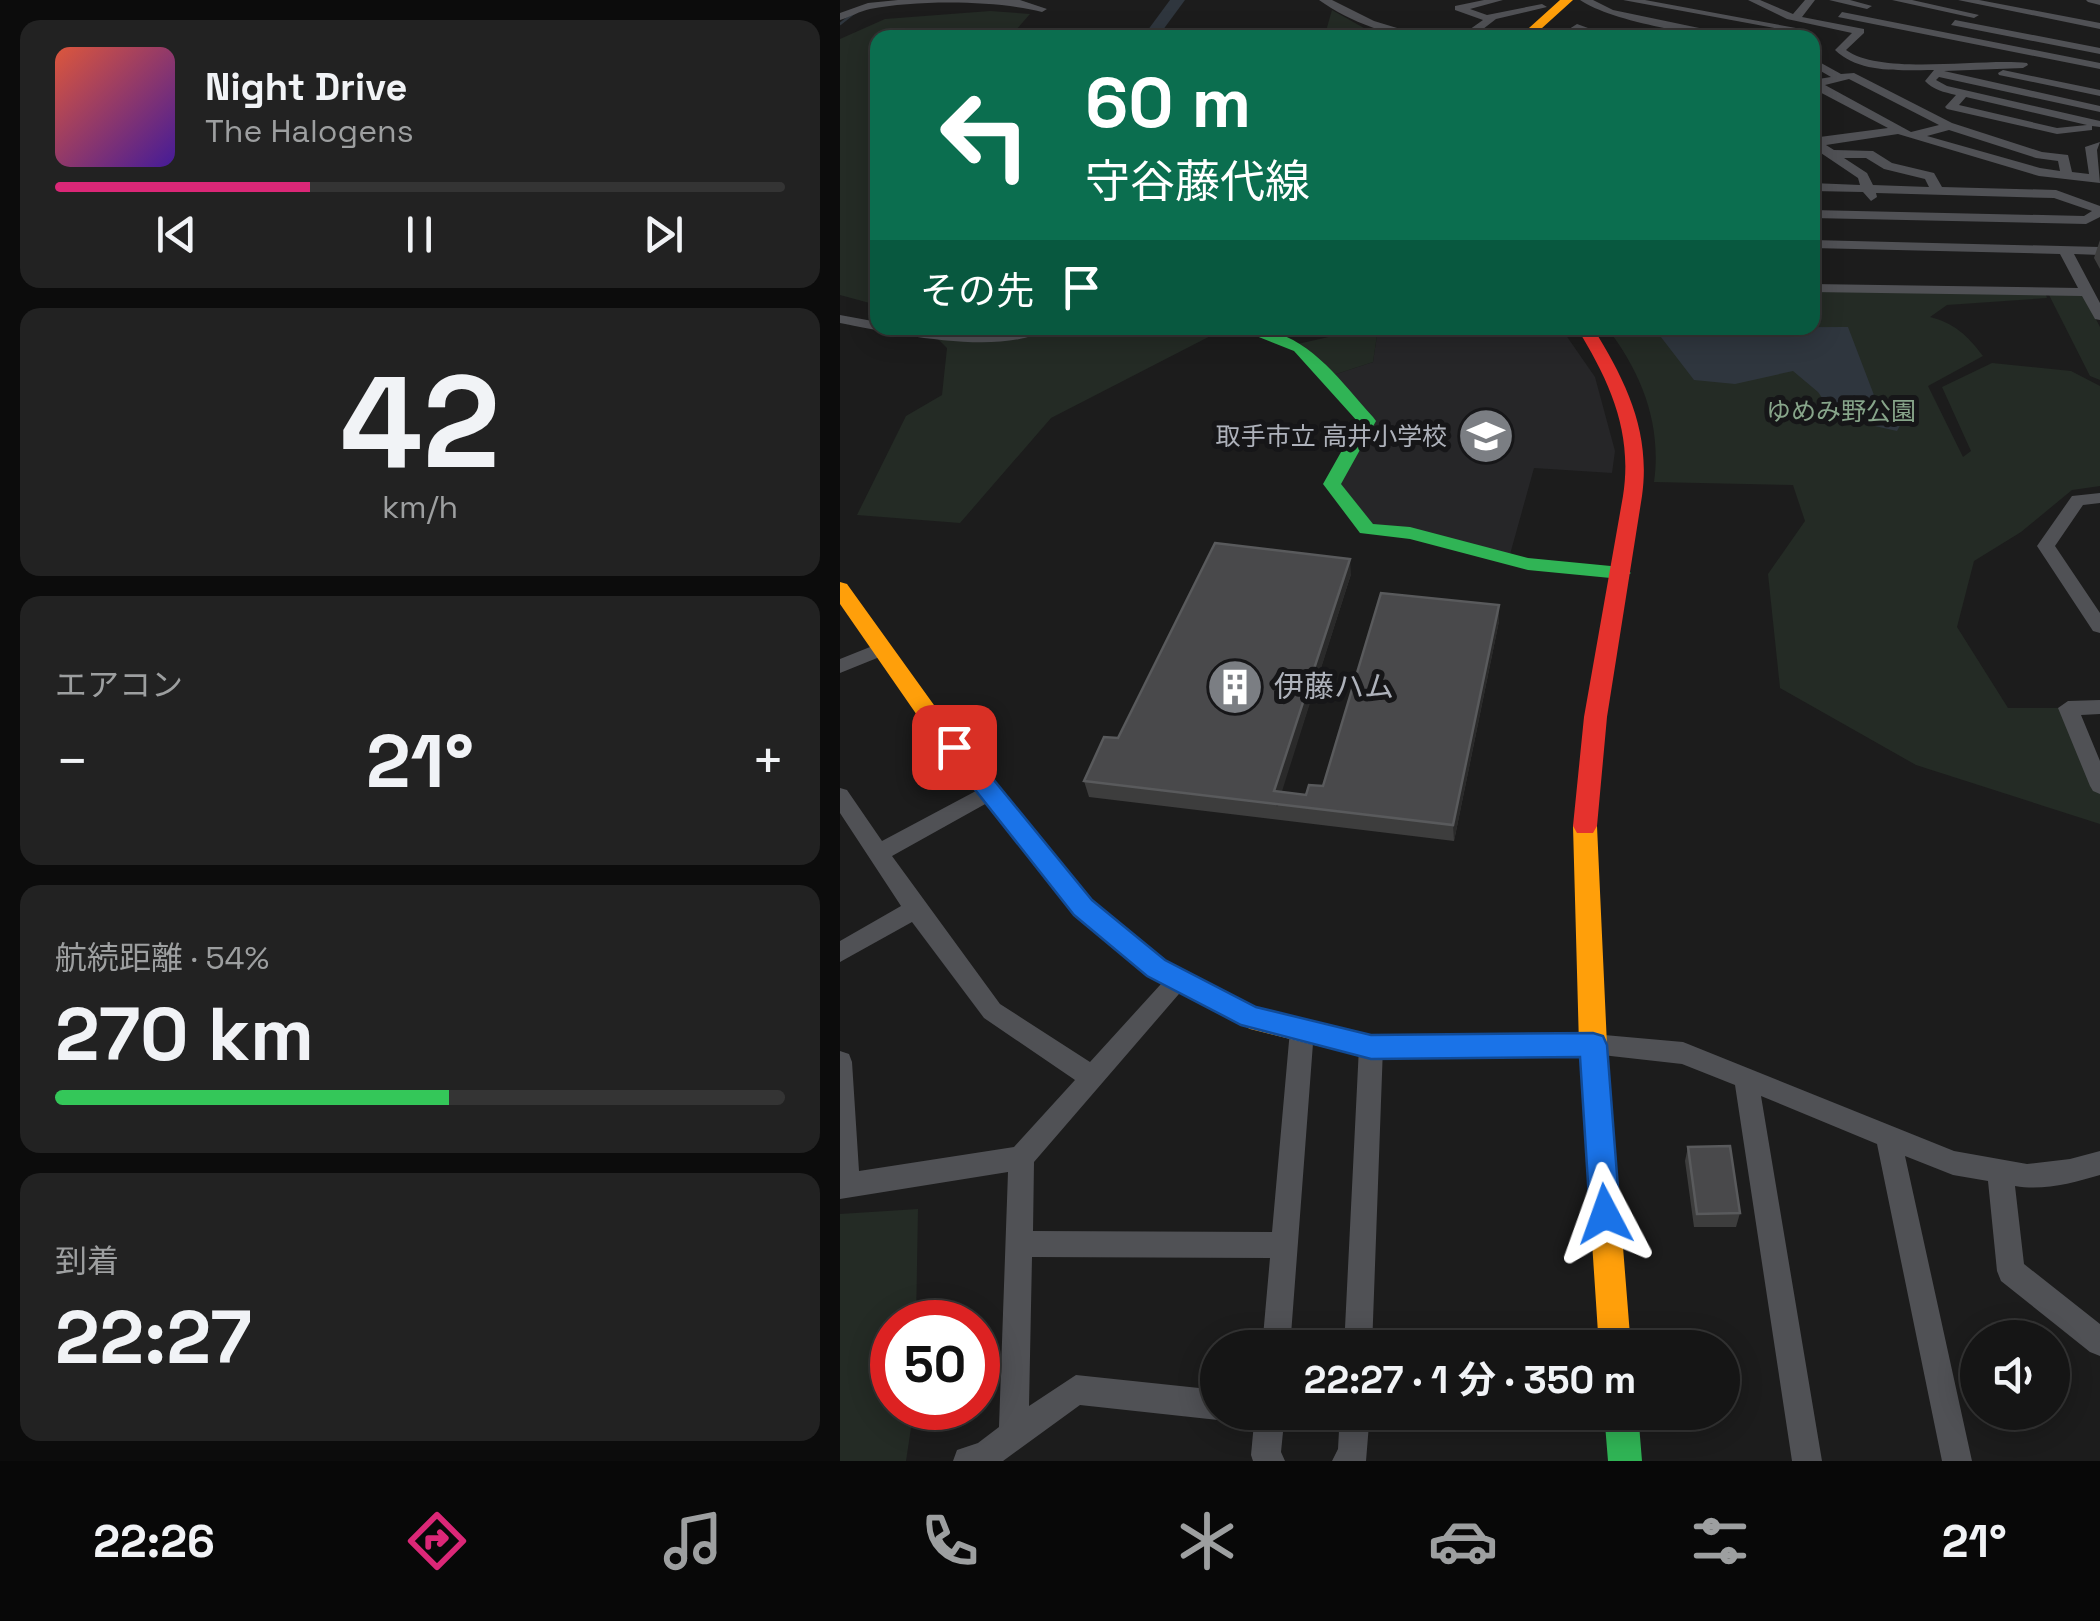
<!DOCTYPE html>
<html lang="ja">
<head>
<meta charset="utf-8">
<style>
  :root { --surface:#151515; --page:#222; --text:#f1f3f6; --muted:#9d9fa0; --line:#343434; --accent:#db2777 }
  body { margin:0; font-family:"Space Grotesk","Noto Sans JP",sans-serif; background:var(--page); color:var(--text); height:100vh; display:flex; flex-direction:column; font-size:38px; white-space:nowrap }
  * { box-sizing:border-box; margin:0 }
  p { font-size:32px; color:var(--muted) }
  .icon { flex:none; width:55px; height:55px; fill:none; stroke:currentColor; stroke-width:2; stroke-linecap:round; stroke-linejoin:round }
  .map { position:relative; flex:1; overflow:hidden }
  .side { display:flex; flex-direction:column; gap:20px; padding:20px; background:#0c0c0c; width:840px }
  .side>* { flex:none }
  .banner { position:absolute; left:30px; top:30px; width:950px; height:305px; border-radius:20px; box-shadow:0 5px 25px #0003,0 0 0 2px var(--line); background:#0b6e4f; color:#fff; overflow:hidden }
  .tools { position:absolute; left:1120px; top:1320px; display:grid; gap:20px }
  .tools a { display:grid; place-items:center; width:110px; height:110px; border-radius:50%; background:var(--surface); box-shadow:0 5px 25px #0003,0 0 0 2px var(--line); font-size:50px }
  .speed { position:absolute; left:30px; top:1300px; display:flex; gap:20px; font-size:50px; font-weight:700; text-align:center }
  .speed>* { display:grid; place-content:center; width:130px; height:130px; border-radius:50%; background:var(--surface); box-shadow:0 5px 25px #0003,0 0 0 2px var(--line); line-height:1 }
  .speed .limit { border:15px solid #d22; background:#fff; color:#111 }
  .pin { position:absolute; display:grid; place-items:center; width:85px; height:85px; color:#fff; margin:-42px; border-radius:20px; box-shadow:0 5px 15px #0006 }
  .me { position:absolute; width:110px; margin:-55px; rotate:356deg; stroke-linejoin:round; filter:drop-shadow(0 0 8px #0008) }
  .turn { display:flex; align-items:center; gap:35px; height:210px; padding:0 50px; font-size:45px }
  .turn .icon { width:130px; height:130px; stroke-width:2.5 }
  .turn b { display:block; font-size:70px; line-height:85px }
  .then { display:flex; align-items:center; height:95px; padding:0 50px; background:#0003; gap:20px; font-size:38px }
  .big { font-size:75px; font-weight:700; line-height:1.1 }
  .side .card { flex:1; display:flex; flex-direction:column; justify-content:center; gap:15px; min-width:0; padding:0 35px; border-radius:20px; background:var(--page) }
  .side .dial { align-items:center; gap:0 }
  .dial b { font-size:130px; line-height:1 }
  .song { display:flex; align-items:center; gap:30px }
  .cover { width:120px; height:120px; border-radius:15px; background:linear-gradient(135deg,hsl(10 70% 55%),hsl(260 70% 35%)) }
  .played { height:10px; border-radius:5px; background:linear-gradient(90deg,var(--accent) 35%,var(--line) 35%) }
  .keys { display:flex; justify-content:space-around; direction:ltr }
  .heat { display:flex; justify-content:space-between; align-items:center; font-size:55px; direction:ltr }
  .charge { height:15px; border-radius:8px; background:linear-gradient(90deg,#34c759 54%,var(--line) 0) }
  .trip { position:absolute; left:360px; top:1330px; width:540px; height:100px; border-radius:50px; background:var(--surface); box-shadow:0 5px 25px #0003,0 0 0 2px var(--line); font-weight:700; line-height:100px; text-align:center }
  .tab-bar { display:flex; height:160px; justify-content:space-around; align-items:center; background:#080808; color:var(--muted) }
  .tab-bar .icon { width:70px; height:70px }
  .tab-bar .active { color:var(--accent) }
  .tab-bar b { font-size:45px; color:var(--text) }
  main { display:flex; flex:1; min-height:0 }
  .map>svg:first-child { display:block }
  .built { fill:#262628 }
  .green { fill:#242b25 }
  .water { fill:#2f363e }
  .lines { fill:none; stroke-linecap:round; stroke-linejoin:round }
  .stream { stroke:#2f363e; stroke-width:2.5 }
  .river { fill:#2f363e; fill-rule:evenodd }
  .street { fill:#505155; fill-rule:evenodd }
  .fast { fill:#30b455; fill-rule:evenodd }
  .slow { fill:#ff9f0a; fill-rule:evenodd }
  .jam { fill:#e5322d; fill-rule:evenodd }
  .wall { fill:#3d3d3d }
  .shaded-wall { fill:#2a2a2a }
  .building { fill:#49494b; stroke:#595a5c; stroke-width:2.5 }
  .route { fill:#1a73e8; stroke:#114b97; stroke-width:2.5 }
  .labels { text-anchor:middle; stroke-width:10; stroke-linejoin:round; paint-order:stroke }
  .far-park-label { font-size:25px; fill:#87a58a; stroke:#161618 }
  .far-poi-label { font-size:25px; fill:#aeb2bb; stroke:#161618; text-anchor:end }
  .poi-label { font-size:30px; fill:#aeb2bb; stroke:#161618; text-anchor:start }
</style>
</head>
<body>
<main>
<section class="side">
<div class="card">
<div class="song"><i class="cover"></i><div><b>Night Drive</b><p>The Halogens</p></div></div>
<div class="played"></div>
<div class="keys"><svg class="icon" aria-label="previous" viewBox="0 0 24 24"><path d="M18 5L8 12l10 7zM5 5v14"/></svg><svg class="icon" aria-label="pause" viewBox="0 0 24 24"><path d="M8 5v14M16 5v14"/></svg><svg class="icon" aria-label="next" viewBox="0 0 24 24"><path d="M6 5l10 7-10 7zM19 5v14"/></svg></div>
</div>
<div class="card dial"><b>42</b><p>km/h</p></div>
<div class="card"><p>エアコン</p>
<div class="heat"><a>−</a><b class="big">21°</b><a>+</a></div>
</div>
<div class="card"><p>航続距離 · 54%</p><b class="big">270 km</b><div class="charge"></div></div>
<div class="card"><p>到着</p><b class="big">22:27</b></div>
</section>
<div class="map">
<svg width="1260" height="1461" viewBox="0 0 1260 1461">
  <rect width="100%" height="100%" fill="#1c1c1c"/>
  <path class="built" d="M538 328H721L755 377 775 451 772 473 694 468 669 558 531 527 498 485 527 421 487 377 533 362Z"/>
  <path class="green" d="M492 10 531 32 557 33 563 37 484 38Z
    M150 11 190 14 170 37 38 38 37 305 0 295V39L45 19Z
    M973 290 1206 295 1207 298 1107 305 1090 317C1114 323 1127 335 1143 356L1088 386 1123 457 1131 451 1102 387 1152 363 1231 371 1260 386V486L1232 490 1181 532 1134 561 1117 627 1168 708H1228L1260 786V824L1076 765 940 688 928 574 965 521 953 485 814 482C822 425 802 373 767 328H972Z
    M1208 293 1244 296 1260 327V380L1250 376Z
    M87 328H382L384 329 211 418 120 523 17 515 66 416 102 395 107 348Z
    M503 328H538L533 362 487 377 453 345 502 334Z
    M78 1209 76 1322H52V1408H74L66 1461H0V1214Z"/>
  <path class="water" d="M1008 327 1037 403 1068 411 1057 431 995 417 978 392 953 371 895 384 854 380 814 328Z"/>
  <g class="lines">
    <path class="stream" d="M0 24 14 13"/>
    <path class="river" d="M330 0H345L317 38H302Z"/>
    <path class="street" d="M58 0H180L207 9 202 12C155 0 77 0 30 9 20 11 10 17 0 20V13L28 3Z
      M479 0H492L534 21 590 38C552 38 510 22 479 0Z
      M644 0H663L630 9 647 15 702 4 707 7 656 19 634 36 608 38 626 32 643 20 615 10V6Z
      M740 0H753L773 10 907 38C867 38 772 22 740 0Z
      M783 0H805L967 30 962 33Z
      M908 0H920L953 14 965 0H975L962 17 1024 29V33L1006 50C1042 76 1140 58 1187 63L1188 65 1183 68 1104 71 1260 106V112L1099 77 1096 80 1107 86 1260 121V127L1252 126V130L1217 134 1107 109 1105 107 1116 95C1104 92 1093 90 1085 81L1094 70C1061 70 1020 74 995 50L1012 33 947 19ZM1126 97 1247 125 1217 128 1119 105Z
      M989 0H1010L1032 6 1027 9Z
      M1052 0H1072L1139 15 1134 18Z
      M1118 0H1139L1260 23V29Z
      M1246 0H1260V5L1248 2Z
      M1002 12 1260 63V69L998 17Z
      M1115 20 1260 48V54L1111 25Z
      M737 24 770 36 771 38H755L738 31 728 38H715Z
      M972 58 1001 74 1014 73 1112 123 1202 152 1228 155 1232 172 1249 174 1245 147 1260 142 1257 150 1260 183 1199 176 1058 134 986 145 994 150 1033 151 1052 163 1094 173 1102 187 1216 190 1260 206V217L1246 224 972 218V210L1244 216 1252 211 1214 198 1036 193 1037 197 1031 201 1023 192 972 191V183L1020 185 1018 178 972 147V138L1048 128 972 88V80L991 77 972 66ZM1009 79 1099 125 1071 132 985 85ZM1109 130 1196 158 1218 161 1220 171 1200 168 1087 136ZM1004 158H1026L1044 169 1085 179 1089 187 1033 185 1027 173Z
      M1163 70 1260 90V96L1159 75 1158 73Z
      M972 240 1260 247V255L1234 254 1260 303V320L1255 319 1242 296 972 292V284L1238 288 1220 254 972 248Z
      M0 315 38 322V328L124 333 209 328C163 358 52 333 0 323Z
      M1260 493V503L1243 505 1215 546 1260 613V633L1253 631 1197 546 1232 496Z
      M40 643 49 649 47 654 0 673V659Z
      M1260 700V714L1241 715 1260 761V794L1253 791 1250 786 1218 708 1228 701Z
      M149 784 156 786 159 792 156 798 52 856 160 1004 250 1062 331 973 339 970 347 973 351 980 194 1162 193 1231 432 1232 450 1030 453 1023 462 1019 471 1023 474 1030 450 1348H422L430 1258 192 1257 189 1406 236 1375 378 1390V1412H390L378 1420 240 1405 163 1461H113L117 1450 138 1443 159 1427 168 1172 0 1199V1051L9 1054 12 1062 19 1171 174 1147 235 1080 144 1018 72 922 0 962V941L61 906 0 813V788L7 790 42 841Z
      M753 1034 843 1042 1114 1151 1187 1164 1230 1159 1260 1151V1175C1233 1183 1203 1191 1175 1186L1184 1264 1260 1324V1356L1250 1352 1161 1281 1157 1271 1148 1181 1113 1175 1065 1156 1132 1461H1102L1037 1144 921 1096 982 1461H952L895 1085 842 1064 744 1053 741 1045 744 1037Z
      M531 1036 540 1039 543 1047 532 1348H504L519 1047 522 1039Z
      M415 1412H445L441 1452 445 1461H413L411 1455Z
      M500 1412H530L526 1461H492L498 1449Z"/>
    <path class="fast" d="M396 328C462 324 493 373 533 417L536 421 501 484 533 524 570 527 688 558 781 567 791 573 781 579 688 570 570 539 520 533 483 484 518 422 454 351Z
      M764 1412H798L802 1461H768Z"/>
    <path class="slow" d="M720 0H733L691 38H678Z
      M0 582 7 584 104 719 252 901 325 960 416 1007 531 1035 608 1034 618 1037 622 1046 618 1055 608 1058 531 1059 410 1029 307 976 234 915 88 731 0 604Z
      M745 817 753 819 757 826 767 1045 791 1348H759L739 1045 733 826 737 819Z"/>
    <path class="jam" d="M737 328H753C786 381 811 432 802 496L767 717 757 826 753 833H737L733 826 744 717 783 496C793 432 770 382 737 328Z
      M753 1033 763 1036 767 1045 763 1054 753 1057 608 1058 598 1055 594 1046 598 1037 608 1034Z"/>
  </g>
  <path class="wall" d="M1260 240V269L1254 258Z
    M511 574 441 792 466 795 483 786 659 621 614 841 249 797 244 781 278 738Z
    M848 1147 900 1213 896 1227H854L845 1161Z"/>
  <path class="shaded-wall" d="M510 559 511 574 437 807 434 791Z
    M659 605V621L614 841 613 825Z"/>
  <path class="building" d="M375 543 510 559 434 791 466 795 469 785 483 786 541 593 659 605 613 825 244 781 264 737 278 738Z
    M890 1146 900 1213 857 1214 848 1147Z"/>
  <path class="route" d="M114 739 122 741 252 900 325 960 416 1007 531 1035 753 1033 763 1036 767 1045 780 1214 776 1224 765 1229 754 1224 750 1214 740 1057 531 1059 401 1025 307 976 234 915 106 753 102 747Z"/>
  <defs>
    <g id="school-disc" transform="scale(2.875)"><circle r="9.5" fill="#7b7e83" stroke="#161618"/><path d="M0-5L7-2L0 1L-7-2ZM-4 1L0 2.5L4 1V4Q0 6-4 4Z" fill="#fff"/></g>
    <g id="building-disc" transform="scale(2.875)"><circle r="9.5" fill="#7b7e83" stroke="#161618"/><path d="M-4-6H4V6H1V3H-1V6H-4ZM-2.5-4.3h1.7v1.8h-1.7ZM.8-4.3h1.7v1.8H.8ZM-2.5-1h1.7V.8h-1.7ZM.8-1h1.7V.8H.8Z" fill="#fff"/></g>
  </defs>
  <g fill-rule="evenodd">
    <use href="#school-disc" x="646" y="436"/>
    <use href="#building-disc" x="395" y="687"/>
  </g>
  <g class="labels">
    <g class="far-park-label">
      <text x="1001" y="420">ゆめみ野公園</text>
    </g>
    <g class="far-poi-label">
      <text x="607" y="445">取手市立 高井小学校</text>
    </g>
    <g class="poi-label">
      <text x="434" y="697">伊藤ハム</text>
    </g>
  </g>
</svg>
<div class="tools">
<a><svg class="icon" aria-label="sound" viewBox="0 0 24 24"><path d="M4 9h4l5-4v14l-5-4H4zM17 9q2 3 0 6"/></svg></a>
</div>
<div class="speed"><div class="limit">50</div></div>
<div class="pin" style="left:114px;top:747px;background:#d93025"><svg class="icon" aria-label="arrive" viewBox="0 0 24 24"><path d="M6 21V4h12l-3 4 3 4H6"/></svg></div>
<svg class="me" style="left:765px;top:1214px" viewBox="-20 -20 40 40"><path d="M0-17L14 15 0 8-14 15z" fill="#1a73e8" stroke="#fff" stroke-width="4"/></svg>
<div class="trip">22:27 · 1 分 · 350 m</div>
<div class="banner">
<div class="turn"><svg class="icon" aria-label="left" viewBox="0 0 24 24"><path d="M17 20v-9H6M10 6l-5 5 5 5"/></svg><div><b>60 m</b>守谷藤代線</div></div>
<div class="then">その先<svg class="icon" aria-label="arrive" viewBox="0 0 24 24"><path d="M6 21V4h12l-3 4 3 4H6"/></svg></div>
</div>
</div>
</main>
<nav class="tab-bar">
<b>22:26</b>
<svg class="icon active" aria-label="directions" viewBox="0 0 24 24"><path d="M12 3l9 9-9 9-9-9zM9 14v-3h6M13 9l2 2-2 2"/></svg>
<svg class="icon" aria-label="music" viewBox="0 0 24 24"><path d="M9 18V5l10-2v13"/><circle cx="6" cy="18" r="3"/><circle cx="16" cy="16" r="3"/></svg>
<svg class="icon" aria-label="phone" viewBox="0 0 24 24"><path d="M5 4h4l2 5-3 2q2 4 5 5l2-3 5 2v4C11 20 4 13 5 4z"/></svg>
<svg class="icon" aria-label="climate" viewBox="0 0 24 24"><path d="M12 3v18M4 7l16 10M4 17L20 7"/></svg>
<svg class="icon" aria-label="car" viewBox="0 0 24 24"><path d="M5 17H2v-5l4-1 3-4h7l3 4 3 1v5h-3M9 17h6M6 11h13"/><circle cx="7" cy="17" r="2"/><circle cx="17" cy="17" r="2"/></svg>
<svg class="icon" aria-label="filters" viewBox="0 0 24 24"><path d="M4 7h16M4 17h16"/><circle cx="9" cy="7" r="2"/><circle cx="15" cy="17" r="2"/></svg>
<b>21°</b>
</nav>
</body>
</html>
